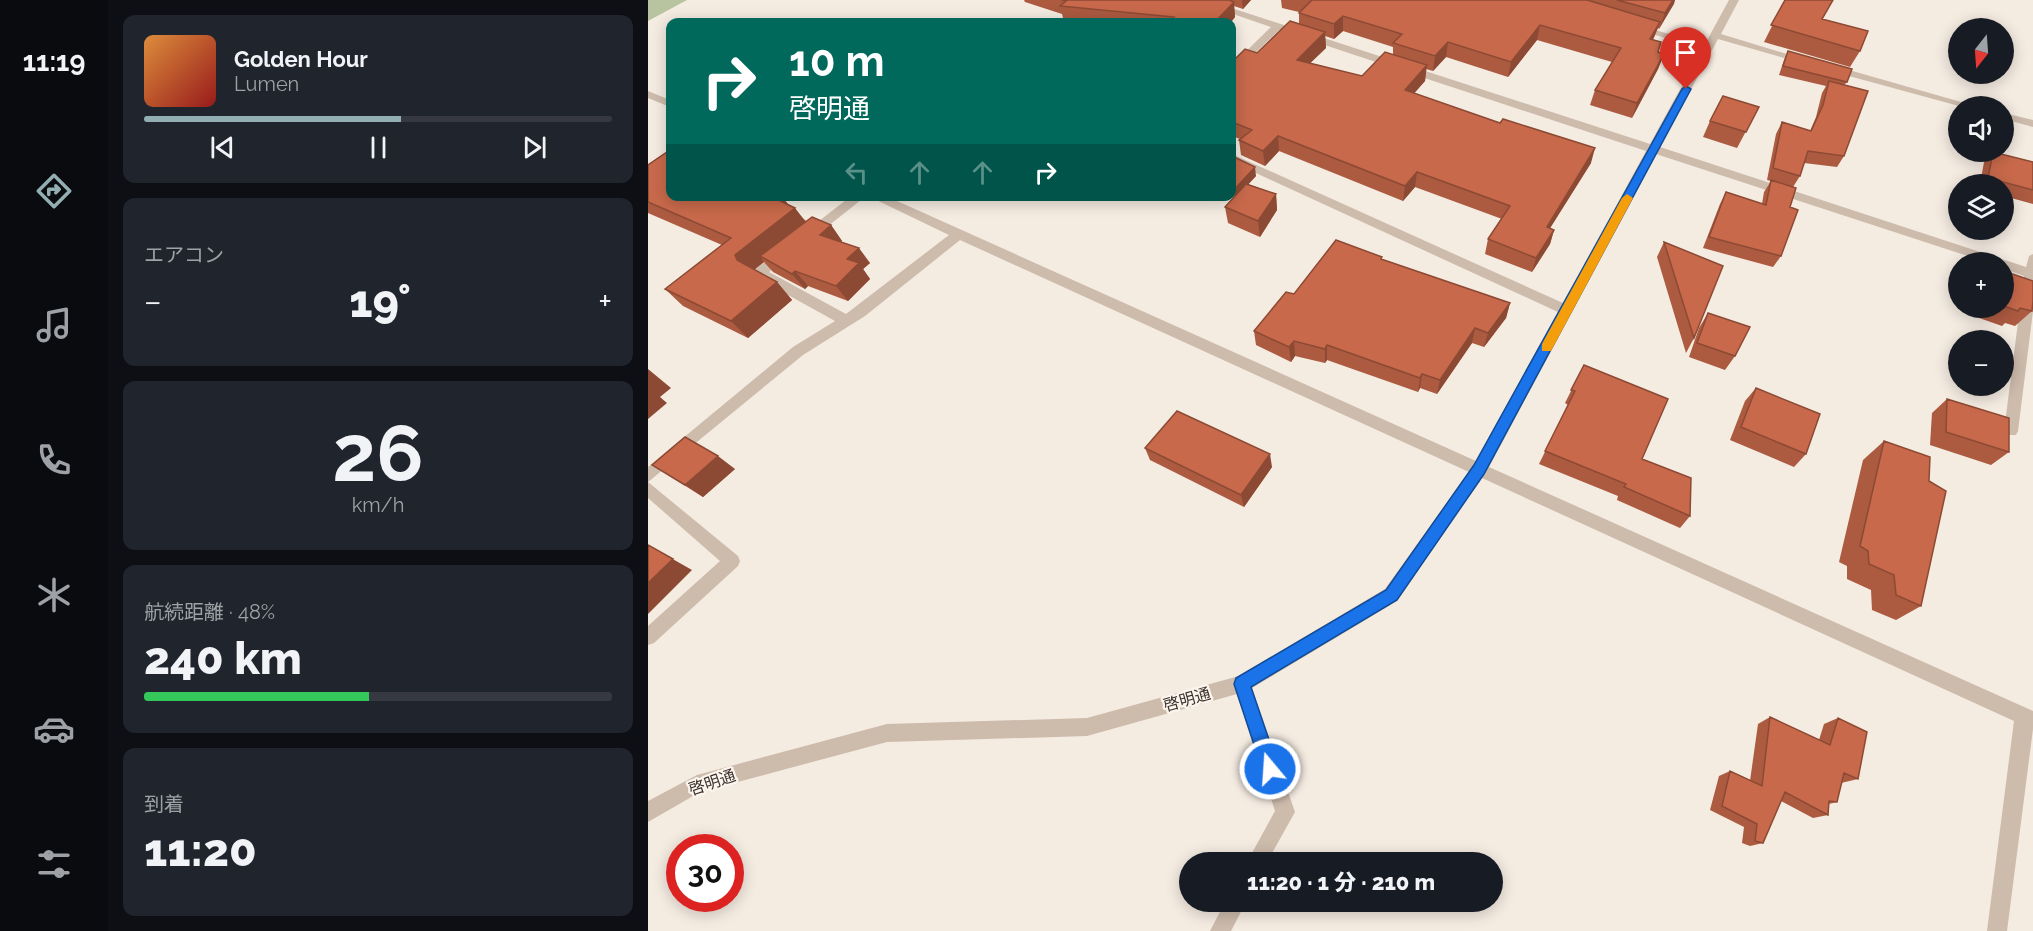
<!DOCTYPE html>
<html lang="ja">
<head>
<meta charset="utf-8">
<style>
  :root { --surface:#171b24; --page:#20242c; --text:#f1f3f6; --muted:#9ea1a6; --line:#363941; --accent:#92aeb2 }
  body { margin:0; font-family:Raleway,"Noto Sans JP",sans-serif; background:var(--page); color:var(--text); height:100vh; display:flex; flex-direction:column; font-size:22px; white-space:nowrap }
  * { box-sizing:border-box; margin:0 }
  p { font-size:20px; color:var(--muted) }
  .icon { flex:none; width:33px; height:33px; fill:none; stroke:currentColor; stroke-width:2; stroke-linecap:round; stroke-linejoin:round }
  .map { position:relative; flex:1; overflow:hidden }
  .sheet { display:flex; flex-direction:column; gap:15px; padding:15px; background:#0d0f14; width:540px }
  .sheet>* { flex:none }
  .guide { position:absolute; left:18px; top:18px; width:570px; height:183px; border-radius:12px; box-shadow:0 3px 15px #0003; background:#00695c; color:#fff; overflow:hidden }
  .needle { width:39px; rotate:197deg }
  .tools { position:absolute; left:1300px; top:18px; display:grid; gap:12px }
  .tools a { display:grid; place-items:center; width:66px; height:66px; border-radius:50%; background:var(--surface); box-shadow:0 3px 15px #0003; font-size:30px }
  .speed { position:absolute; left:18px; top:834px; display:flex; gap:12px; font-size:30px; font-weight:700; text-align:center }
  .speed>* { display:grid; place-content:center; width:78px; height:78px; border-radius:50%; background:var(--surface); box-shadow:0 3px 15px #0003; line-height:1 }
  .speed .limit { border:9px solid #d22; background:#fff; color:#111 }
  .pin { position:absolute; display:grid; place-items:center; width:51px; height:51px; color:#fff; margin:-62px -26px; border-radius:50% 50% 50% 0; rotate:-45deg; box-shadow:0 0 6px #0007 }
  .pin .icon { rotate:45deg }
  .me { position:absolute; width:66px; margin:-33px; rotate:342deg; stroke-linejoin:round; filter:drop-shadow(0 0 4px #0008) }
  .turn { display:flex; align-items:center; gap:21px; height:126px; padding:0 24px; font-size:27px }
  .turn .icon { width:78px; height:78px; stroke-width:2.5 }
  .turn b { display:block; font-size:42px; line-height:51px }
  .lanes { display:flex; align-items:center; height:57px; padding:0 24px; background:#0003; justify-content:center; gap:30px; direction:ltr }
  .lanes .off { opacity:.35 }
  .big { font-size:45px; font-weight:800; line-height:1.1 }
  .sheet .card { flex:1; display:flex; flex-direction:column; justify-content:center; gap:9px; min-width:0; padding:0 21px; border-radius:12px; background:var(--page) }
  .sheet .dial { align-items:center; gap:0 }
  .dial b { font-size:78px; line-height:1 }
  .song { display:flex; align-items:center; gap:18px }
  .cover { width:72px; height:72px; border-radius:9px; background:linear-gradient(135deg,hsl(30 70% 55%),hsl(0 70% 35%)) }
  .played { height:6px; border-radius:3px; background:linear-gradient(90deg,var(--accent) 55%,var(--line) 55%) }
  .keys { display:flex; justify-content:space-around; direction:ltr }
  .heat { display:flex; justify-content:space-between; align-items:center; font-size:33px; direction:ltr }
  .charge { height:9px; border-radius:4px; background:linear-gradient(90deg,#34c759 48%,var(--line) 0) }
  .trip { position:absolute; left:531px; top:852px; width:324px; height:60px; border-radius:30px; background:var(--surface); box-shadow:0 3px 15px #0003; font-weight:800; line-height:60px; text-align:center }
  main { display:flex; flex:1; min-height:0 }
  .menu { display:flex; flex-direction:column; width:108px; justify-content:space-around; align-items:center; background:#090b0e; color:var(--muted) }
  .menu .icon { width:42px; height:42px }
  .menu .current { color:var(--accent) }
  .menu b { font-size:27px; color:var(--text) }
  .map>svg:first-child { display:block }
  .green { fill:#b8c4a0 }
  .lines { fill:none; stroke-linecap:round; stroke-linejoin:round }
  .minor { fill:#cdbbac; fill-rule:evenodd }
  .wall { fill:#ac5a40; fill-rule:evenodd }
  .shaded-wall { fill:#8c4a34 }
  .building { fill:#c8694b; stroke:#8c4a34; stroke-width:1.5 }
  .route { fill:#1a73e8; stroke:#114b97; stroke-width:1.5 }
  .slow { fill:#f59e0b }
  .labels { text-anchor:middle; stroke-width:4.5; stroke-linejoin:round; paint-order:stroke }
  .street-label { font-size:16px; fill:#3b302b; stroke:#fbf5ee }
</style>
</head>
<body>
<main>
<nav class="menu">
<b>11:19</b>
<svg class="icon current" aria-label="directions" viewBox="0 0 24 24"><path d="M12 3l9 9-9 9-9-9zM9 14v-3h6M13 9l2 2-2 2"/></svg>
<svg class="icon" aria-label="music" viewBox="0 0 24 24"><path d="M9 18V5l10-2v13"/><circle cx="6" cy="18" r="3"/><circle cx="16" cy="16" r="3"/></svg>
<svg class="icon" aria-label="phone" viewBox="0 0 24 24"><path d="M5 4h4l2 5-3 2q2 4 5 5l2-3 5 2v4C11 20 4 13 5 4z"/></svg>
<svg class="icon" aria-label="climate" viewBox="0 0 24 24"><path d="M12 3v18M4 7l16 10M4 17L20 7"/></svg>
<svg class="icon" aria-label="car" viewBox="0 0 24 24"><path d="M5 17H2v-5l4-1 3-4h7l3 4 3 1v5h-3M9 17h6M6 11h13"/><circle cx="7" cy="17" r="2"/><circle cx="17" cy="17" r="2"/></svg>
<svg class="icon" aria-label="filters" viewBox="0 0 24 24"><path d="M4 7h16M4 17h16"/><circle cx="9" cy="7" r="2"/><circle cx="15" cy="17" r="2"/></svg>
</nav>
<section class="sheet">
<div class="card">
<div class="song"><i class="cover"></i><div><b>Golden Hour</b><p>Lumen</p></div></div>
<div class="played"></div>
<div class="keys"><svg class="icon" aria-label="previous" viewBox="0 0 24 24"><path d="M18 5L8 12l10 7zM5 5v14"/></svg><svg class="icon" aria-label="pause" viewBox="0 0 24 24"><path d="M8 5v14M16 5v14"/></svg><svg class="icon" aria-label="next" viewBox="0 0 24 24"><path d="M6 5l10 7-10 7zM19 5v14"/></svg></div>
</div>
<div class="card"><p>エアコン</p>
<div class="heat"><a>−</a><b class="big">19°</b><a>+</a></div>
</div>
<div class="card dial"><b>26</b><p>km/h</p></div>
<div class="card"><p>航続距離 · 48%</p><b class="big">240 km</b><div class="charge"></div></div>
<div class="card"><p>到着</p><b class="big">11:20</b></div>
</section>
<div class="map">
<svg width="1385" height="931" viewBox="0 0 1385 931">
  <rect width="100%" height="100%" fill="#f4ebe1"/>
  <path class="green" d="M0 0H39L0 21Z"/>
  <g class="lines">
    <path class="minor" d="M544 0H559L1002 144 1054 49 984 28 989 25 1057 44 1081 0H1091L1073 34 1162 61 1157 64 1070 39 1012 147 1378 267 1381 256 1385 254V311L1370 431 1368 435H1358L1356 431 1376 276 1356 269V262H1338L1008 154 841 467 1385 711V729L1359 931H1339L1366 721 834 478 749 601 604 688 647 812 619 862H599L627 811 589 694 439 736 239 742 52 792 0 822V801L49 775 239 724 439 718 591 676 737 589 821 472 312 240 217 316 155 355 0 482 90 556 92 561 90 566 6 643 0 645V626L72 561 0 498V467L145 347 187 321 106 276V270L131 252H139V258L121 272 198 314 301 235 220 196H238L828 461 910 312 584 162V154L915 303 998 151 631 30 588 72 584 73V65L623 27Z
      M1179 66H1187L1327 106H1311L1179 70Z
      M0 91 22 100V107L0 98Z
      M1356 113 1385 120V127L1356 119Z
      M203 196H218L165 238H157V232Z
      M577 902H598L583 931H562Z"/>
  </g>
  <path class="wall" d="M376 0H603L595 9 586 6 587 17 583 22H416L414 14 377 2Z
    M633 0H1027L1011 29 1010 28 1005 40 1010 52 1016 54 1010 69 984 118 942 105 947 90 964 62 889 40 860 77 798 57 785 71 778 69 777 81 766 93 943 163 902 228 906 230 902 244 884 272 837 254 840 239 854 219 767 187 755 201 631 151 617 166 593 155 591 140 592 139 584 136V45L586 59 609 53 651 24V12L634 8ZM695 31 745 47V54L714 76 662 63 678 48 677 36 686 39Z
    M1137 0H1185L1174 19 1212 51 1202 67 1116 42Z
    M1140 51 1199 82 1196 85V156L1189 167 1156 163 1152 176 1145 187 1133 256 1125 267 1055 248 1072 204 1078 192 1114 204 1116 192 1123 181 1119 180 1128 134 1134 122 1162 131 1168 117 1174 93 1178 86 1131 75 1136 60Z
    M1111 107 1089 148 1055 137 1062 121Z
    M1345 152 1385 162V204L1356 196V184H1332L1336 162Z
    M584 156 608 176 600 184 628 194 629 210 612 237 580 223 577 207 586 197 584 195Z
    M0 165 22 196H138L135 198 140 205 158 221 183 225 194 241 193 242 222 263 215 269 222 279 200 301 160 286 157 289 125 272 116 262 106 270 129 282 144 300 100 338 35 306 17 289 74 245 0 213Z
    M1016 242 1046 338 1038 353 1009 257Z
    M734 257V260L862 303 858 318 836 347 824 343 789 394 772 388 770 392 679 360 677 363 647 356 643 362 608 345 606 331 646 294Z
    M1356 271 1384 311 1367 326 1357 323 1354 326 1314 312 1315 308H1356Z
    M1060 313 1087 356 1077 370 1041 357 1051 328Z
    M936 365 994 459 1042 516 1032 528 969 500 970 496 891 464 920 405 917 403Z
    M1108 388 1158 454 1146 467 1082 440 1097 401Z
    M1299 399 1361 452 1343 465 1282 445 1284 413Z
    M1236 441 1273 606 1248 620 1224 610 1223 590 1199 579V566L1191 562 1215 460Z
    M497 448 624 467 596 507 502 460Z
    M4 465 87 469 55 497Z
    M1122 717 1171 740 1176 724 1190 718 1210 779 1193 783 1189 802 1181 804 1180 815 1165 818 1133 801 1115 843 1102 846 1094 843 1096 827 1062 810 1071 776 1082 771 1102 781 1110 724Z"/>
  <path class="shaded-wall" d="M594 0H603L595 9Z
    M1025 0H1027L1026 4 1011 29 1017 13Z
    M586 2 587 17 583 22H567Z
    M695 16V31L686 39V24Z
    M1012 22 1006 37 996 55 1002 39Z
    M892 25 889 40 860 77 863 62Z
    M677 32 678 48 650 75 649 60Z
    M800 42 798 57 785 71 787 56Z
    M584 45 586 60 584 63Z
    M1016 54 1010 69 984 118 989 103Z
    M779 65 777 81 756 105 757 90Z
    M630 136 631 151 617 166 615 151Z
    M947 148 943 163 894 241 899 227Z
    M607 167 608 176 588 198 586 190Z
    M769 172 767 187 755 201 757 186Z
    M628 194 629 210 612 237 610 221Z
    M118 196H138L135 198 140 204Z
    M147 208 161 226 112 256 116 262 103 272 89 260 87 255Z
    M183 225 194 241 183 250 172 235Z
    M906 230 902 244 884 272 888 258Z
    M211 248 222 263 215 269 222 279 200 301 188 286 199 259Z
    M147 271 160 286 157 289 144 274Z
    M129 282 144 300 100 338 83 321Z
    M862 303 858 318 836 347 840 333Z
    M827 328 824 343 789 394 792 380Z
    M646 341 647 356 643 362 641 347Z
    M679 345V360L677 363V349Z
    M0 369 23 388 12 397 19 403 0 419Z
    M774 374 772 388 770 392 772 378Z
    M622 454 624 467 596 507 593 495Z
    M70 456 87 469 55 497 37 485Z
    M0 545 44 570 0 614Z"/>
  <path class="building" d="M414 0H581L586 2 567 22H520L526 17 412 6 418 1Z
    M664 0H939L1012 22 1002 39 1013 42 1010 52 1016 54 989 103 947 90 973 48 892 25 863 62 800 42 787 56 745 43 754 34 695 16 686 24 651 13Z
    M969 0H1025L1017 13Z
    M1137 0H1185L1174 19 1220 31 1212 51 1123 25Z
    M642 21 677 32 649 60 714 76 737 52 779 65 757 90 852 123 855 119 947 148 899 227 906 230 888 258 840 239 862 206 769 172 757 186 630 136 615 151 591 140 604 130 584 122V59L588 58 597 49 609 53Z
    M1140 51 1204 69 1199 82 1135 66Z
    M1181 81 1220 91 1196 156 1160 151 1152 176 1125 168 1134 122 1163 131 1175 105Z
    M1075 96 1111 107 1098 132 1062 121Z
    M22 150V196H122L147 208 87 255 89 260 129 282 83 321 17 289 83 238 0 202V165Z
    M1345 152 1385 162V190L1340 178Z
    M584 156 607 167 586 190 584 188Z
    M1123 180 1148 188 1142 207 1150 210 1133 256 1061 237 1078 192 1118 205Z
    M598 184 628 194 610 221 577 207Z
    M164 217 183 225 172 235 211 248 199 259 211 263 188 286 147 271 144 274 112 256Z
    M688 240 734 257 733 259 862 303 840 333 827 328 792 380 774 374 772 378 679 345 677 349 646 341 641 347 606 331 638 292 646 294Z
    M1016 242 1075 266 1046 338Z
    M1356 271 1385 281V301L1384 311 1372 308 1370 311 1356 306Z
    M1060 313 1102 327 1087 356 1049 343Z
    M936 365 1020 399 994 459 1043 478 1042 516 976 487 978 484 897 451 927 391 923 390Z
    M1108 388 1172 414 1158 454 1093 427Z
    M1299 399 1361 418V452L1298 432Z
    M529 411 622 454 593 495 497 448Z
    M37 437 70 456 37 485 4 465Z
    M1236 441 1282 457 1281 481 1298 491 1273 606 1248 595 1246 575 1221 564 1220 551 1212 546Z
    M0 545 25 559 0 583Z
    M1122 717 1182 745 1190 718 1219 732 1210 779 1196 773 1189 802 1181 801 1180 815 1137 792 1115 843 1107 841 1109 824 1074 806 1082 771 1114 786Z"/>
  <path class="route" d="M1038 86 1043 89 836 474 749 600 603 687 631 769 628 775 622 778 616 775 586 684 588 678 738 590 826 465 1034 89Z"/>
  <path class="slow" d="M979 194 985 198 903 351H894V344L974 198Z"/>
  <g class="labels">
    <g class="street-label">
      <text transform="translate(539 699) rotate(-16)" y="6">啓明通</text>
      <text transform="translate(64 782) rotate(-19)" y="6">啓明通</text>
    </g>
  </g>
</svg>
<div class="tools">
<a><svg class="needle" viewBox="-14 -14 28 28"><path d="M0-13l5 13h-10z" fill="#e53935"/><path d="M0 13l5-13h-10z" fill="#9ea1a6"/></svg></a>
<a><svg class="icon" aria-label="sound" viewBox="0 0 24 24"><path d="M4 9h4l5-4v14l-5-4H4zM17 9q2 3 0 6"/></svg></a>
<a><svg class="icon" aria-label="layers" viewBox="0 0 24 24"><path d="M12 4l9 5-9 5-9-5zM3 14l9 5 9-5"/></svg></a>
<a>+</a>
<a>−</a>
</div>
<div class="speed"><div class="limit">30</div></div>
<div class="pin" style="left:1038px;top:89px;background:#d93025"><svg class="icon" aria-label="arrive" viewBox="0 0 24 24"><path d="M6 21V4h12l-3 4 3 4H6"/></svg></div>
<svg class="me" style="left:622px;top:769px" viewBox="-20 -20 40 40"><circle r="17" fill="#1a73e8" stroke="#fff" stroke-width="3"/><path d="M0-11L8 9 0 5-8 9z" fill="#fff"/></svg>
<div class="trip">11:20 · 1 分 · 210 m</div>
<div class="guide">
<div class="turn"><svg class="icon" aria-label="right" viewBox="0 0 24 24"><path d="M7 20v-9h11M14 6l5 5-5 5"/></svg><div><b>10 m</b>啓明通</div></div>
<div class="lanes"><svg class="icon off" aria-label="left" viewBox="0 0 24 24"><path d="M17 20v-9H6M10 6l-5 5 5 5"/></svg><svg class="icon off" aria-label="ahead" viewBox="0 0 24 24"><path d="M12 20V5M6 11l6-6 6 6"/></svg><svg class="icon off" aria-label="ahead" viewBox="0 0 24 24"><path d="M12 20V5M6 11l6-6 6 6"/></svg><svg class="icon" aria-label="right" viewBox="0 0 24 24"><path d="M7 20v-9h11M14 6l5 5-5 5"/></svg></div>
</div>
</div>
</main>
</body>
</html>
